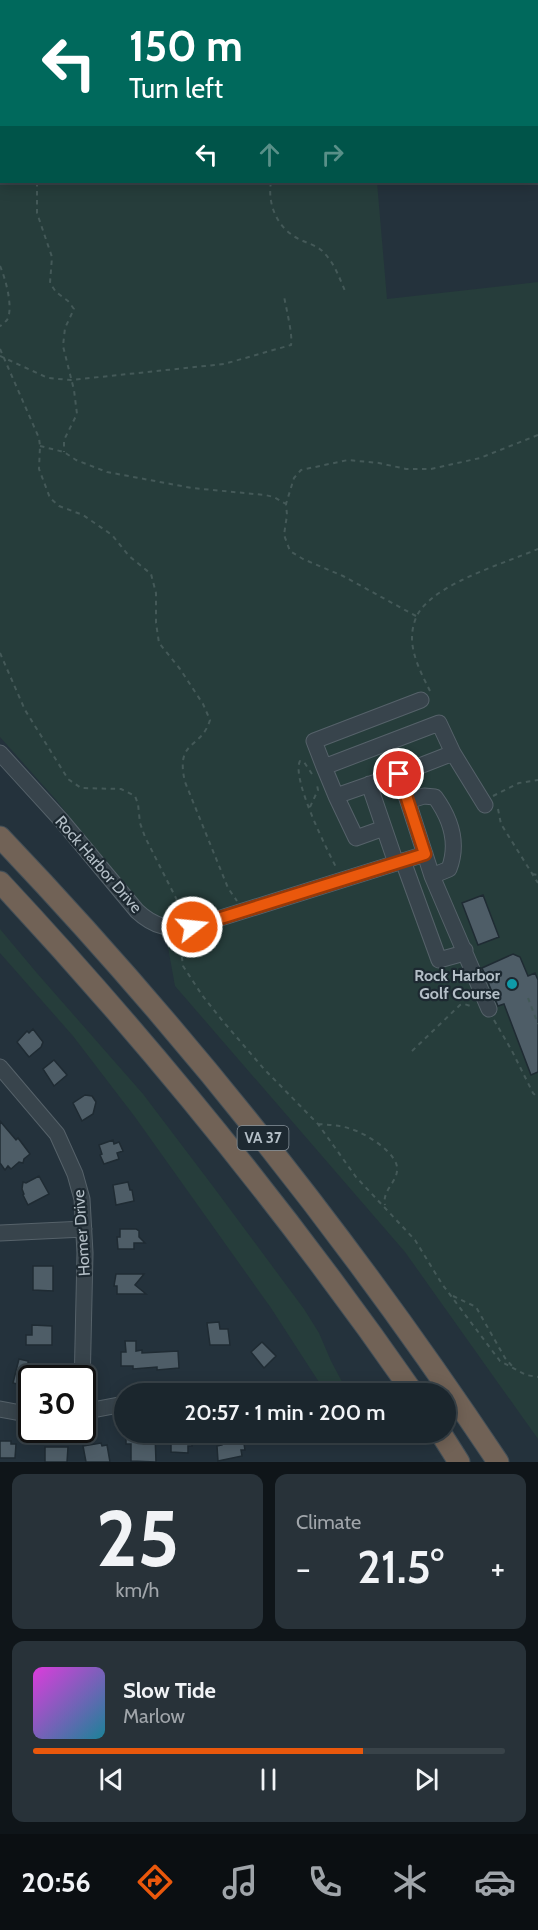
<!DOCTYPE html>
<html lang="en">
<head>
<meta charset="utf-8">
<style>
  :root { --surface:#1b262d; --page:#283239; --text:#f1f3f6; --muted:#a0a5aa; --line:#394349; --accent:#ea580c }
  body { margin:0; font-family:Cabin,sans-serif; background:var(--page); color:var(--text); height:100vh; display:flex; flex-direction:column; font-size:22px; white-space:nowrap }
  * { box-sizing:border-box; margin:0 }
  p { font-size:20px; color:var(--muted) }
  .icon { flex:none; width:33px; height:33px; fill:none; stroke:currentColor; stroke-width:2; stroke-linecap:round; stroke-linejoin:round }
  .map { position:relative; height:1462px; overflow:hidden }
  .sheet { display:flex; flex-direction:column; gap:12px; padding:12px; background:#0f1519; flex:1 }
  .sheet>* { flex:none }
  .hud { position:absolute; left:0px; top:0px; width:538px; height:183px; box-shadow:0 3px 15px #0003,0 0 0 2px var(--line); background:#00695c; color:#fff; overflow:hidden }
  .speed { position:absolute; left:18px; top:1365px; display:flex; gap:12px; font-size:30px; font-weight:700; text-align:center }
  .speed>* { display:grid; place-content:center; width:78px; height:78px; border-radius:50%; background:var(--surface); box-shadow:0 3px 15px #0003,0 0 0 2px var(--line); line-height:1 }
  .speed .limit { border:3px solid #111; border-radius:9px; background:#fff; color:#111 }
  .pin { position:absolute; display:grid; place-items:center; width:51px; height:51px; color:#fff; margin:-26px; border:3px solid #fff; border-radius:50%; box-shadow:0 2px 6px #0007 }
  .me { position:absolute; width:66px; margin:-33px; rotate:74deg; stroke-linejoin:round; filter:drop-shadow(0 0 4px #0008) }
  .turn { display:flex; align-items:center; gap:21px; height:126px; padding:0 30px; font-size:27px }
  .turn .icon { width:78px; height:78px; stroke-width:2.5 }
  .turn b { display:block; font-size:42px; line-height:51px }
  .lanes { display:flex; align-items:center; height:57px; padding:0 30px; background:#0003; justify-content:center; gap:30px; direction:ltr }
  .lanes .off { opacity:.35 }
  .big { font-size:45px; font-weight:600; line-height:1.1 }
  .sheet .tile { flex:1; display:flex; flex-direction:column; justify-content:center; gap:9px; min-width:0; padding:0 21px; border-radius:12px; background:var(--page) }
  .sheet .dial { align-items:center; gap:0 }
  .dial b { font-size:78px; line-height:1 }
  .song { display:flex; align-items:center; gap:18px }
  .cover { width:72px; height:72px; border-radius:9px; background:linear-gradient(135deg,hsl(300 70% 55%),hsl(190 70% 35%)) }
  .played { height:6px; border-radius:3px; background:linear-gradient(90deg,var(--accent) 70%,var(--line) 70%) }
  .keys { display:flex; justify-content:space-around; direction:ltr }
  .heat { display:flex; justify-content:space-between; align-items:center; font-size:33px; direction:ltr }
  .sheet .tiles { flex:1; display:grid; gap:12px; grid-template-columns:1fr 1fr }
  .tile:last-child { grid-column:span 2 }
  .trip { position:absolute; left:114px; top:1383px; width:342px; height:60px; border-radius:30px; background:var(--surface); box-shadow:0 3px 15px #0003,0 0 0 2px var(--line); font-weight:600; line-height:60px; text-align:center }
  .tab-bar { display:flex; height:96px; justify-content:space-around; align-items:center; background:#0b0f12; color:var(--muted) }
  .tab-bar .icon { width:42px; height:42px }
  .tab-bar .current { color:var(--accent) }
  .tab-bar b { font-size:27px; color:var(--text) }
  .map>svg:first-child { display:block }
  .green { fill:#263d3b }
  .building { fill:#4e5d67; stroke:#1f2b33; stroke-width:1.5 }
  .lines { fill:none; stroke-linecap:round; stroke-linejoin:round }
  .minor-casing { stroke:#56626a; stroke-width:17 }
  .highway-casing { stroke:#434f57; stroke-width:23 }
  .path { stroke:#445958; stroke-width:2; stroke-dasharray:4.5 4.5; stroke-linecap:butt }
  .minor { stroke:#38444c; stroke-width:15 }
  .highway { stroke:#716256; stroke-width:21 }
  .route-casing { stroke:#983908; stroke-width:15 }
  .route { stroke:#ea580c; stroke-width:10 }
  .culture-dot { fill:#0f9aa8; stroke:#1d2931; stroke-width:2 }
  .labels { text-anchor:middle; stroke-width:4.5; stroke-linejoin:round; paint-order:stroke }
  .shield { fill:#1d2931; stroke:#87929a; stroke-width:1.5 }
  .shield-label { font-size:15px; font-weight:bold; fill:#b4bfc7 }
  .street-label { font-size:16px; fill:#b4bfc7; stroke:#1d2931 }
  .poi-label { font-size:16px; font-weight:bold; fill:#b4bfc7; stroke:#1d2931; text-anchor:end }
</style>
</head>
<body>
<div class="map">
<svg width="538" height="1462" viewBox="0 0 538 1462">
  <rect width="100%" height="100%" fill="#24323c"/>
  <path class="green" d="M0 79H1L2 182H377L387 299 538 282V1439L405 1252 175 986 167 942 57 801 0 737Z
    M0 929 36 972 143 1094 212 1185 304 1309 319 1333 331 1361 348 1393H326L271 1308 135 1117 73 1036 0 953Z"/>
  <path class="building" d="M483 895 499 937 478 945 462 903Z
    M513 954 520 957 528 976 535 973 538 980V1072L531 1075 504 1004 498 1006 482 968Z
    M33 1029 43 1042 41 1047 29 1057 17 1042 27 1031 29 1033Z
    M54 1060 67 1075 54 1086 43 1069Z
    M85 1095 92 1096 96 1102 93 1114 82 1121 73 1103Z
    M0 1121 16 1140 18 1138 30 1154 24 1159 23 1163 19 1162 11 1169 8 1166 5 1170 0 1163Z
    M113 1140 114 1144 119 1142 123 1151 117 1153 119 1159 104 1164 100 1155 102 1154 99 1145Z
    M39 1176 49 1194 28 1205 23 1195 24 1194 22 1189 23 1182 26 1183Z
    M128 1182 130 1190H132L134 1201 116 1205 113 1185Z
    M120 1229H136L139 1231V1237L145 1243H134V1249H118L117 1237H120Z
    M33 1266H53V1291L33 1290Z
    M116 1274H144L135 1285 146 1294H117V1286H114Z
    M219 1322 220 1329H228L230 1345H210L207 1323Z
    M32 1325 52 1326V1345H26V1335H32Z
    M125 1341H136V1351L142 1350V1353L178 1351 179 1368 157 1370V1367L133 1369V1366H121V1352H126Z
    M262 1342 276 1356 264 1368 251 1352Z
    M19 1359 28 1361V1363L36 1365 35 1368 40 1369 37 1378H32V1383L23 1381 22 1385 13 1383Z
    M171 1432H192V1446H188V1453L171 1452Z
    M242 1432 245 1450H241L242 1456 218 1461 217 1446 222 1445 221 1434Z
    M126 1434H155L156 1462 131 1461V1444H126Z
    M0 1441H11V1444H16L15 1458H0Z
    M101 1443 102 1446 107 1445 110 1462H86L83 1446Z
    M45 1447H68L67 1462H45Z"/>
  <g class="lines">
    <g class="minor-casing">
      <path id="minor" d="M0 753 62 821 137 911C154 927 170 930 192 927L425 854
        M453 753 485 805
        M324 767 314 741 421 700
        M399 774 453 753 439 723 324 767 336 796 399 774 432 876 489 1009
        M369 784 396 863
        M336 796 356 838 384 828
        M408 801 424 796 435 797C451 819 459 843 449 869L432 876
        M403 861 439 960 457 955 465 950
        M0 1067 57 1134 75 1174 82 1199 85 1253 82 1389
        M0 1233 84 1229
        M220 1394 225 1391
        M0 1409 32 1415
        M82 1412 124 1404"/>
    </g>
    <g class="highway-casing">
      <path id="highway" d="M0 837C184 1030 350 1240 498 1462
        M0 882C150 1043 288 1213 414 1394
        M440 1432 459 1462"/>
    </g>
    <path class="path" d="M283 0 284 2
      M0 167H2
      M37 182V213L52 257 50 283 56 292 68 301 74 309 65 328 63 346 74 390 77 414 64 440V452
      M271 182C267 205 278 230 301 240 309 244 319 246 325 254 334 263 340 279 345 291
      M0 266C5 277 14 308 7 320 7 320 1 326 0 326
      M0 349 39 438 40 446 39 469 50 498 59 506 83 515 112 535 129 556 151 574 156 593V623L159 643 180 669 203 704 210 720C201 750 175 739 185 782L228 888 237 901
      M0 356 48 378 71 380 224 364 291 345C293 335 286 308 284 296
      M40 446 64 452 76 460 107 472 192 488 265 495 274 497 286 504
      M416 616 343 576 303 559 290 551 284 535 287 515 286 504 294 478 301 470 348 460 379 463 406 469H431L480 458 538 435
      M0 653 25 710 68 779 81 788 121 789 135 796 138 804 140 823 145 837 184 914
      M430 691C422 675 412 656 412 638 412 628 415 616 422 608 444 581 505 563 538 549
      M312 774 304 762 300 761C291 778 327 850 337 869
      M493 796 519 783 538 780
      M310 807 318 790 317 785
      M498 809 501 824 538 883
      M532 874 538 875
      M186 940 181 950 183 966 202 995 221 1019 264 1069 318 1124 356 1177 415 1240 442 1284 500 1361 526 1375 538 1377
      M528 998 538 1024
      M494 1020 512 1051 533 1093 538 1098
      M412 1051 460 1005 464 1004 474 1007
      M318 1124C329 1125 340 1125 351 1129 365 1133 400 1154 397 1171 396 1183 382 1191 385 1205
      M453 1296 476 1307 505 1358 513 1367"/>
    <use href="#minor" class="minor"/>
    <use href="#highway" class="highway"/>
  </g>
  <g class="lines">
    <g class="route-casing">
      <path id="route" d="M192 927 425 854 399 774"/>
    </g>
    <use href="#route" class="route"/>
  </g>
  <circle class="culture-dot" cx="512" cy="984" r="6"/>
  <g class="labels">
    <rect class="shield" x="237.5" y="1126" width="51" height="24" rx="4.5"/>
    <g class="shield-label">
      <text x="263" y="1143">VA 37</text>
    </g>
    <g class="street-label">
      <text transform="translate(99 864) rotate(49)" y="6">Rock Harbor Drive</text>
      <text transform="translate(81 1233) rotate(-94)" y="6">Homer Drive</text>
    </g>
    <g class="poi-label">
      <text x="500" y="981">Rock Harbor<tspan x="500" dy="18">Golf Course</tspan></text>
    </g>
  </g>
</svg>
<div class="speed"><div class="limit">30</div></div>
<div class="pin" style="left:399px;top:774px;background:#d93025"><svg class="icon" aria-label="arrive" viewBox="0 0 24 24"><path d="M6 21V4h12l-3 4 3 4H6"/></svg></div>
<svg class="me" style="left:192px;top:927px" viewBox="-20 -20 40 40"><circle r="17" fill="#ea580c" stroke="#fff" stroke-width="3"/><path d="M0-11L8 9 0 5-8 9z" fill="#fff"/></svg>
<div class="trip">20:57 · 1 min · 200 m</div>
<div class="hud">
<div class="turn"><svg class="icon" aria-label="left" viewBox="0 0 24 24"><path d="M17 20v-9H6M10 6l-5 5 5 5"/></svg><div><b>150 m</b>Turn left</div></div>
<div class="lanes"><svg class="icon" aria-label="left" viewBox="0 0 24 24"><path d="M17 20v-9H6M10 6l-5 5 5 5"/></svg><svg class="icon off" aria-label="ahead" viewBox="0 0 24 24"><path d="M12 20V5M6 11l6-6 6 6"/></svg><svg class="icon off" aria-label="right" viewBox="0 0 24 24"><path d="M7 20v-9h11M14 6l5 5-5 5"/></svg></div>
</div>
</div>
<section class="sheet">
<div class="tiles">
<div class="tile dial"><b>25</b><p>km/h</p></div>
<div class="tile"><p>Climate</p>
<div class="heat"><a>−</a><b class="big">21.5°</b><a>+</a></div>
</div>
<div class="tile">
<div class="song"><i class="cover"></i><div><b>Slow Tide</b><p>Marlow</p></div></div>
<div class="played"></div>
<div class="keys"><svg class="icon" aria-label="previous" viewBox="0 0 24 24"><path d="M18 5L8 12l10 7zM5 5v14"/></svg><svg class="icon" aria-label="pause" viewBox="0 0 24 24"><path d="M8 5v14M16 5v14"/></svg><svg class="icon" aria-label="next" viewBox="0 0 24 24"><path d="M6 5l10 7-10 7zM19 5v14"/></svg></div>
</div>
</div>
</section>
<nav class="tab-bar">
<b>20:56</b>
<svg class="icon current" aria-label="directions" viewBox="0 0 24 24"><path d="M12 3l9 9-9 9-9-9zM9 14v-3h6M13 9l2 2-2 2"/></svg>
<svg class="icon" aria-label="music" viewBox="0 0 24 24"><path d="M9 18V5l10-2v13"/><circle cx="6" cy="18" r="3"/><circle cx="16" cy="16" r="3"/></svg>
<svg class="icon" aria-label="phone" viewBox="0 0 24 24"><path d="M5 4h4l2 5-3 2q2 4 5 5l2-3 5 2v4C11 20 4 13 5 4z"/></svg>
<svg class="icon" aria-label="climate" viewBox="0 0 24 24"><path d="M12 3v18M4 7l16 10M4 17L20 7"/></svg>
<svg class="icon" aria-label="car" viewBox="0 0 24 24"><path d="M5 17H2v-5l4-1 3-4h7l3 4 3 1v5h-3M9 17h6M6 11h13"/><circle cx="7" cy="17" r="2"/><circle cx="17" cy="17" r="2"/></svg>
</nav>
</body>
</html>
